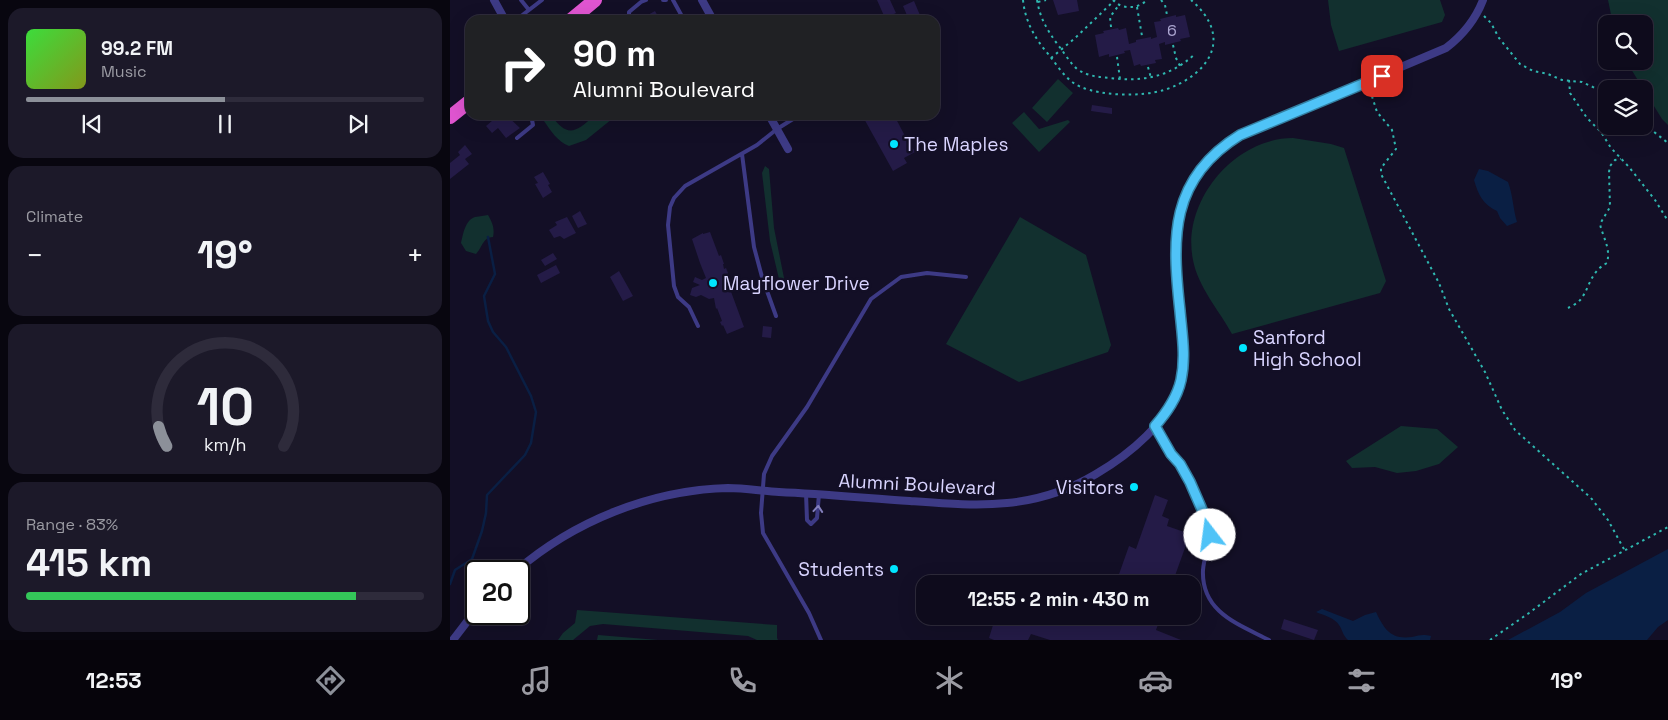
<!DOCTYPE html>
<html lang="en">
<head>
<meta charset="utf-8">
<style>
  :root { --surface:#0e0b1c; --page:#1c1929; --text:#f1f3f6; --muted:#9b9ba3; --line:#2e2b3b; --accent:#8c9099 }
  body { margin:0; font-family:"Space Grotesk",sans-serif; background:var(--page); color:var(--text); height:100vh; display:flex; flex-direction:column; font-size:19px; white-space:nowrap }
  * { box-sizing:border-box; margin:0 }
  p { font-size:16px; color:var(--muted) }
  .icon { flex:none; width:28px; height:28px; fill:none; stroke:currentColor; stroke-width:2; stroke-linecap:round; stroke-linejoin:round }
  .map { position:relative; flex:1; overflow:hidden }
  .side { display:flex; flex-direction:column; gap:8px; padding:8px; background:#08060f; width:450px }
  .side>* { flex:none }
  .banner { position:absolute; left:15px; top:15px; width:475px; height:105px; border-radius:15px; box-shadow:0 5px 20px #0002,0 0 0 1px var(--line); background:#202124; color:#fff; overflow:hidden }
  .buttons { position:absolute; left:1148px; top:15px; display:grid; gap:10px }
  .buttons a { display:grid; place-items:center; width:55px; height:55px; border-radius:10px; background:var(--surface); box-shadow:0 5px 20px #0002,0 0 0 1px var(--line); font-size:25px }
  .speed { position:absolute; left:15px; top:560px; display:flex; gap:10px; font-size:25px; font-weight:700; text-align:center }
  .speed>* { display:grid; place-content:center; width:65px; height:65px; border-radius:50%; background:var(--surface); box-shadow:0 5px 20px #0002,0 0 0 1px var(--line); line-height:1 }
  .speed .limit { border:2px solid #111; border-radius:8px; background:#fff; color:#111 }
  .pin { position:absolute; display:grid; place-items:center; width:42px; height:42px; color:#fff; margin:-21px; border-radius:10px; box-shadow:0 2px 8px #0006 }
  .me { position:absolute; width:55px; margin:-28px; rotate:345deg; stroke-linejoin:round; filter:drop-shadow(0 0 4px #0008) }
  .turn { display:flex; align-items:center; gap:18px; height:105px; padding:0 25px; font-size:22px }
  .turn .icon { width:65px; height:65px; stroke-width:2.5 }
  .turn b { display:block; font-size:35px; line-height:42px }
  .big { font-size:38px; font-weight:600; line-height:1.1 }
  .side .tile { flex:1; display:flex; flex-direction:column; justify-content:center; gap:8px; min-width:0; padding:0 18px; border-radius:15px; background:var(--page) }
  .side .dial { align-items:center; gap:0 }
  .dial svg { height:130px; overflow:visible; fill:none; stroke:var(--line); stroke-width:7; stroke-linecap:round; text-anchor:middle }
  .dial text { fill:var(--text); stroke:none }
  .song { display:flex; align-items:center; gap:15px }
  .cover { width:60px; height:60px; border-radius:8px; background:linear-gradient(135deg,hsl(120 70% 55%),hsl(70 70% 35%)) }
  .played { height:5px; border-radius:2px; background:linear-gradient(90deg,var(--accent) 50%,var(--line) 50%) }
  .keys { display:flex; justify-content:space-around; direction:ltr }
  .heat { display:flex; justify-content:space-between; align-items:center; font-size:28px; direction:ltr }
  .charge { height:8px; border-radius:4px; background:linear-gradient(90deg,#34c759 83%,var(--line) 0) }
  .trip { position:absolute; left:466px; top:575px; width:285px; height:50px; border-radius:15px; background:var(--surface); box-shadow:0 5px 20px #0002,0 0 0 1px var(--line); font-weight:600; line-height:50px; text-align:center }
  .menu { display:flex; height:80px; justify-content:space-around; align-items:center; background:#06040b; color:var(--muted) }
  .menu .icon { width:35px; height:35px }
  .menu .current { color:var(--accent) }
  .menu b { font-size:22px; color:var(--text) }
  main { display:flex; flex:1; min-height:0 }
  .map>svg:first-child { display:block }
  .green { fill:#12302f }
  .water { fill:#0a1f44 }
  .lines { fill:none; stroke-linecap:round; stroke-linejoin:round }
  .stream { stroke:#0a1f44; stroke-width:2.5 }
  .building { fill:#241b47 }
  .path { stroke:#2fb8b0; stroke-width:2; stroke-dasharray:2.5 4; stroke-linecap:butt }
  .service { stroke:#3d3a85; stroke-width:4 }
  .minor { stroke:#3d3a85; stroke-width:8 }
  .trunk { stroke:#e055d1; stroke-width:14 }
  .oneway { stroke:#837fbc }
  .route-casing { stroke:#337fa1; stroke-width:12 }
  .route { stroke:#4fc3f7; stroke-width:9 }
  .poi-dot { fill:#00e5ff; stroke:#130f26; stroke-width:2 }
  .labels { text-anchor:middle; stroke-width:5; stroke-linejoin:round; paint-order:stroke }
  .number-label { font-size:16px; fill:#aca6d1 }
  .poi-label { font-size:19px; fill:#d9d4ff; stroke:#130f26; text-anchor:start }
  .street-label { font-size:19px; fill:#d9d4ff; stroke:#130f26 }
</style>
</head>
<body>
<main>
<section class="side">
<div class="tile">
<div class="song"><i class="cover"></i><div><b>99.2 FM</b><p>Music</p></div></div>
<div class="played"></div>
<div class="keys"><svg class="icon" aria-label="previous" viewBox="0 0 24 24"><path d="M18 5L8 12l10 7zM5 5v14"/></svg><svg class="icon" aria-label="pause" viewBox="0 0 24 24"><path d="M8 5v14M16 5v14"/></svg><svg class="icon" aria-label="next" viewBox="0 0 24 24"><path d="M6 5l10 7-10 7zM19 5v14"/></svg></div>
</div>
<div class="tile"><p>Climate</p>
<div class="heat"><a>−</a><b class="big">19°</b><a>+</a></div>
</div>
<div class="tile dial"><svg viewBox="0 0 100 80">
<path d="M14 69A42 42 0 1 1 86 69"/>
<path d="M14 69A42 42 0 0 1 9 57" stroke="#8c9099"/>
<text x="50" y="56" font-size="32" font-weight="700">10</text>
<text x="50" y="72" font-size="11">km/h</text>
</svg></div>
<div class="tile"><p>Range · 83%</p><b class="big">415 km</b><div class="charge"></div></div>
</section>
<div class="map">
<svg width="1218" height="640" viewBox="0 0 1218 640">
  <rect width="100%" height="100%" fill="#130f26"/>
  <path class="green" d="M878 0H990L995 15 992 22 889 51 881 25Z
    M1158 0H1218V125L1212 119 1176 61H1194V24H1163Z
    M608 79 623 93 597 122 582 108Z
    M574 112 589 129 618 120 620 122 589 152 562 123Z
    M85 115H101C118 139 126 132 145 115H167L136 140 119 146C107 141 101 131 94 121L85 119Z
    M843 138 881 144 894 148 936 281 930 293 782 334C769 310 748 287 743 260 731 202 784 138 843 138Z
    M315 166 319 169 324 228 334 278 333 282 329 279 320 241 312 173Z
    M38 215C42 222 45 228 43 237 33 237 32 248 26 254L16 251 11 243C13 235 15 220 25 217 30 216 34 216 38 215Z
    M570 217 636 255 661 345 658 352 569 382 496 344Z
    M951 426 987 429 1008 447 989 464 966 471 947 473 925 467 902 468 896 461Z
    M127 610 327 625V638L328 640H307L298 636 153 624 140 626 123 640H108L113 633 125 623Z
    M148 635 208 640H147Z"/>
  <path class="water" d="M1029 169 1038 171 1058 182C1063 195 1063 209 1067 222L1057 226 1050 218 1047 211C1033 205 1028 194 1024 180Z
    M1218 549V620L1208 627 1197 640H1058L1110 612 1136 593Z
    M872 609 903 621 915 615 926 612C934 629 941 640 962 637 970 635 973 634 981 636L980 640H898C892 634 893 631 889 625 885 618 873 615 866 612Z"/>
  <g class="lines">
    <path class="stream" d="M0 584 5 570 22 559 32 531 36 513 37 495 75 455 81 443 86 412 81 396 56 347 43 332 38 321 34 296 45 274 38 237"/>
  </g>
  <path class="building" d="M427 0H440L446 13 435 18Z
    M603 0H627L629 11 608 15Z
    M464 1 472 20H459L453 6Z
    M205 11 210 20H189Z
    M726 15V17L735 15 740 37 730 39 731 41 715 45V42L709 44 712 59 705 60 706 63 691 66 690 64 684 66 680 50 674 51 675 53 659 57V54L649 57 645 35 654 33 653 31 668 28 669 30 676 28 679 44 686 42V40L701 37V39L707 37 704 22 711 21 710 19Z
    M642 105 662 108V114L641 111Z
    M49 115H56L70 128 56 138 48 128 42 133 36 126Z
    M412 115H444L455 136H456L465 152 454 158 457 163 443 171Z
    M15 145 22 154 15 159 19 164 0 179V163L10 155 8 152Z
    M93 172 100 184 98 185 102 192 93 198 85 184 88 183 84 177Z
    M130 211 137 224 128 228 122 216Z
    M117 217 126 233 114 239 110 236 104 238 99 230 107 225 105 222Z
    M260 232 269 256 271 255 274 264H273L274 269 276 268 278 273 276 278 294 327 277 334 273 325 272 326 270 322 272 321 267 308 266 309 264 298 259 299 251 295 246 297 240 295 242 288 250 285 243 282 245 277 252 280 256 278 250 263 242 239 253 233V234Z
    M103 253 107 259 95 266 91 260Z
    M106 265 110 273 91 283 87 275Z
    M169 271 183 296 173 301 160 277Z
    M313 326 322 327 321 338 312 337Z
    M705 495 718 500 712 516 719 519 717 526 740 534 722 584H677L678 581 668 577 679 546 686 549Z
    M535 616H711L706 630 731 640H600L581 634 578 640H544L539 638 543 625 534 621Z
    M834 619 868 630 864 640 831 629Z"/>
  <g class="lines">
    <path class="path" d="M573 0C575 21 585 39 599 55 608 66 616 81 631 87 652 96 692 97 714 90 760 75 784 37 741 0
      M587 0C590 18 597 30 608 45 614 52 619 62 627 69 637 76 648 77 660 78 693 82 720 77 745 54
      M663 0C672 10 688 9 697 0
      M711 0 715 5 717 15
      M588 2 596 0
      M687 7 692 36
      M1034 16 1041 23 1049 38 1070 64 1083 71 1098 74 1112 80 1132 82 1156 93
      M661 27 660 17 669 5
      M723 45 726 58 730 66
      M667 57 670 79
      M601 58 624 39 665 0
      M698 67 701 78
      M1119 80 1120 93 1137 118 1151 132 1161 148 1179 167 1205 200 1218 221
      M920 90 927 112 942 130 946 149 931 168V174L989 283 999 309 1035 372 1052 410 1065 430 1141 498 1158 520 1175 551
      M1194 124 1218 143
      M1118 308C1122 306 1128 303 1131 299 1140 287 1140 272 1157 263 1161 248 1153 238 1150 224L1160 207 1159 172 1160 166 1165 160 1171 159
      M1040 640 1079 613 1131 574 1218 527"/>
    <path class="service" d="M71 0 79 10
      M213 0H216
      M223 0 234 20
      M66 20 92 0
      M179 20V12L191 2 196 0
      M67 138 83 125 81 115
      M292 154 304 247 312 277 326 316
      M248 326 239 307 228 297 224 286 218 225 220 207 224 198 235 186 307 145 327 129 343 119 370 115
      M705 426 721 454 730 464 740 482 760 528C761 542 754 556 753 570 751 612 788 624 819 640
      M356 493 357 520 361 524 367 518 369 494
      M371 640 359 613 313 533 311 513 314 474 322 456 357 407 421 299 451 277 477 273 516 277"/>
    <path class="minor" d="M44 0 55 20
      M252 0 263 20
      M319 115 338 149
      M66 571C124 521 201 490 278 488 295 488 312 491 329 492 372 494 416 498 460 501 528 506 584 511 646 474 680 454 718 423 730 384 737 361 733 336 730 314 722 240 718 179 790 135L996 48C1013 35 1025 21 1033 0
      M3 640 26 610"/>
    <path class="trunk" d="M121 20 145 0
      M0 117 20 101"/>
  </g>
  <defs><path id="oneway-chevron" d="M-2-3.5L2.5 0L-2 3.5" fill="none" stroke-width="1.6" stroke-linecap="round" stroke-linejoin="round" transform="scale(1.25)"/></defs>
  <use class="oneway" href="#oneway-chevron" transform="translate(368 509) rotate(-85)"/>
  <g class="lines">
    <g class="route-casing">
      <path id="route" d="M760 535V528L740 482 730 464 721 454 705 426C717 412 727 398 731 380 736 357 732 334 730 311 722 238 719 179 790 135L932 76"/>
    </g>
    <use href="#route" class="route"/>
  </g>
  <g class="poi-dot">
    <circle cx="444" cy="144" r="5"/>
    <circle cx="263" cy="283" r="5"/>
    <circle cx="793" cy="348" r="5"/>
    <circle cx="684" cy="487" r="5"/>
    <circle cx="444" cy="569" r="5"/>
  </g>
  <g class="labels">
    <g class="number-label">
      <text x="722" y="36">6</text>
    </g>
    <g class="poi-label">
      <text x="454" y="151">The Maples</text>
      <text x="273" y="290">Mayflower Drive</text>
      <text x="803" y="344">Sanford<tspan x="803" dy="22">High School</tspan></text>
      <text x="674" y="494" text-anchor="end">Visitors</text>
      <text x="434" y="576" text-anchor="end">Students</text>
    </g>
    <g class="street-label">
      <text transform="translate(467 484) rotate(3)" y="7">Alumni Boulevard</text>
    </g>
  </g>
</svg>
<div class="buttons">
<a><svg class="icon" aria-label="search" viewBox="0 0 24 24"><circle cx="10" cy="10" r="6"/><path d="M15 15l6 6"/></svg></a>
<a><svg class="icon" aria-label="layers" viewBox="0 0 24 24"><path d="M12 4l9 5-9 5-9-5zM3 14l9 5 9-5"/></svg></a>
</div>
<div class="speed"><div class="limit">20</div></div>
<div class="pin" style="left:932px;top:76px;background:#d93025"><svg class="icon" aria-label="arrive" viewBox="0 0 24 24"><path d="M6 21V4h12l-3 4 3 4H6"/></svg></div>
<svg class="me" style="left:760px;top:535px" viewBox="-20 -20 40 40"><circle r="19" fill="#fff"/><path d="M0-13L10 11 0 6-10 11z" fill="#4fc3f7"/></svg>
<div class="trip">12:55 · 2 min · 430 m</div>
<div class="banner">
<div class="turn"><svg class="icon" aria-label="right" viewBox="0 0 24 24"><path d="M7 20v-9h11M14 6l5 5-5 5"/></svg><div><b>90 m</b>Alumni Boulevard</div></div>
</div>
</div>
</main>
<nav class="menu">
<b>12:53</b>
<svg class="icon current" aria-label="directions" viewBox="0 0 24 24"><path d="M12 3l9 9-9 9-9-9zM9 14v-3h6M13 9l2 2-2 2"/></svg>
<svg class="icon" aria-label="music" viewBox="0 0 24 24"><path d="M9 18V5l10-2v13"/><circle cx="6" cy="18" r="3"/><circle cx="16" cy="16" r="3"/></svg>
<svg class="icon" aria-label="phone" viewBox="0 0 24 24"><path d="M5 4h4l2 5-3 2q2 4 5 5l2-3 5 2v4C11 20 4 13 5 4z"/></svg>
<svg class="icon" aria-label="climate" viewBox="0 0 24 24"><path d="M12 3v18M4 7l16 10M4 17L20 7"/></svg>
<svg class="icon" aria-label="car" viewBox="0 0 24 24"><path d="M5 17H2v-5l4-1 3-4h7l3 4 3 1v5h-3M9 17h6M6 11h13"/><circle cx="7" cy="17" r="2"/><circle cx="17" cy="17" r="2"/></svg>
<svg class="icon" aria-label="filters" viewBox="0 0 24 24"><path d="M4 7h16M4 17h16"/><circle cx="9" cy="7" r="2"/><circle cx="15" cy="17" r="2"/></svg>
<b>19°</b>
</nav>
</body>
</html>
